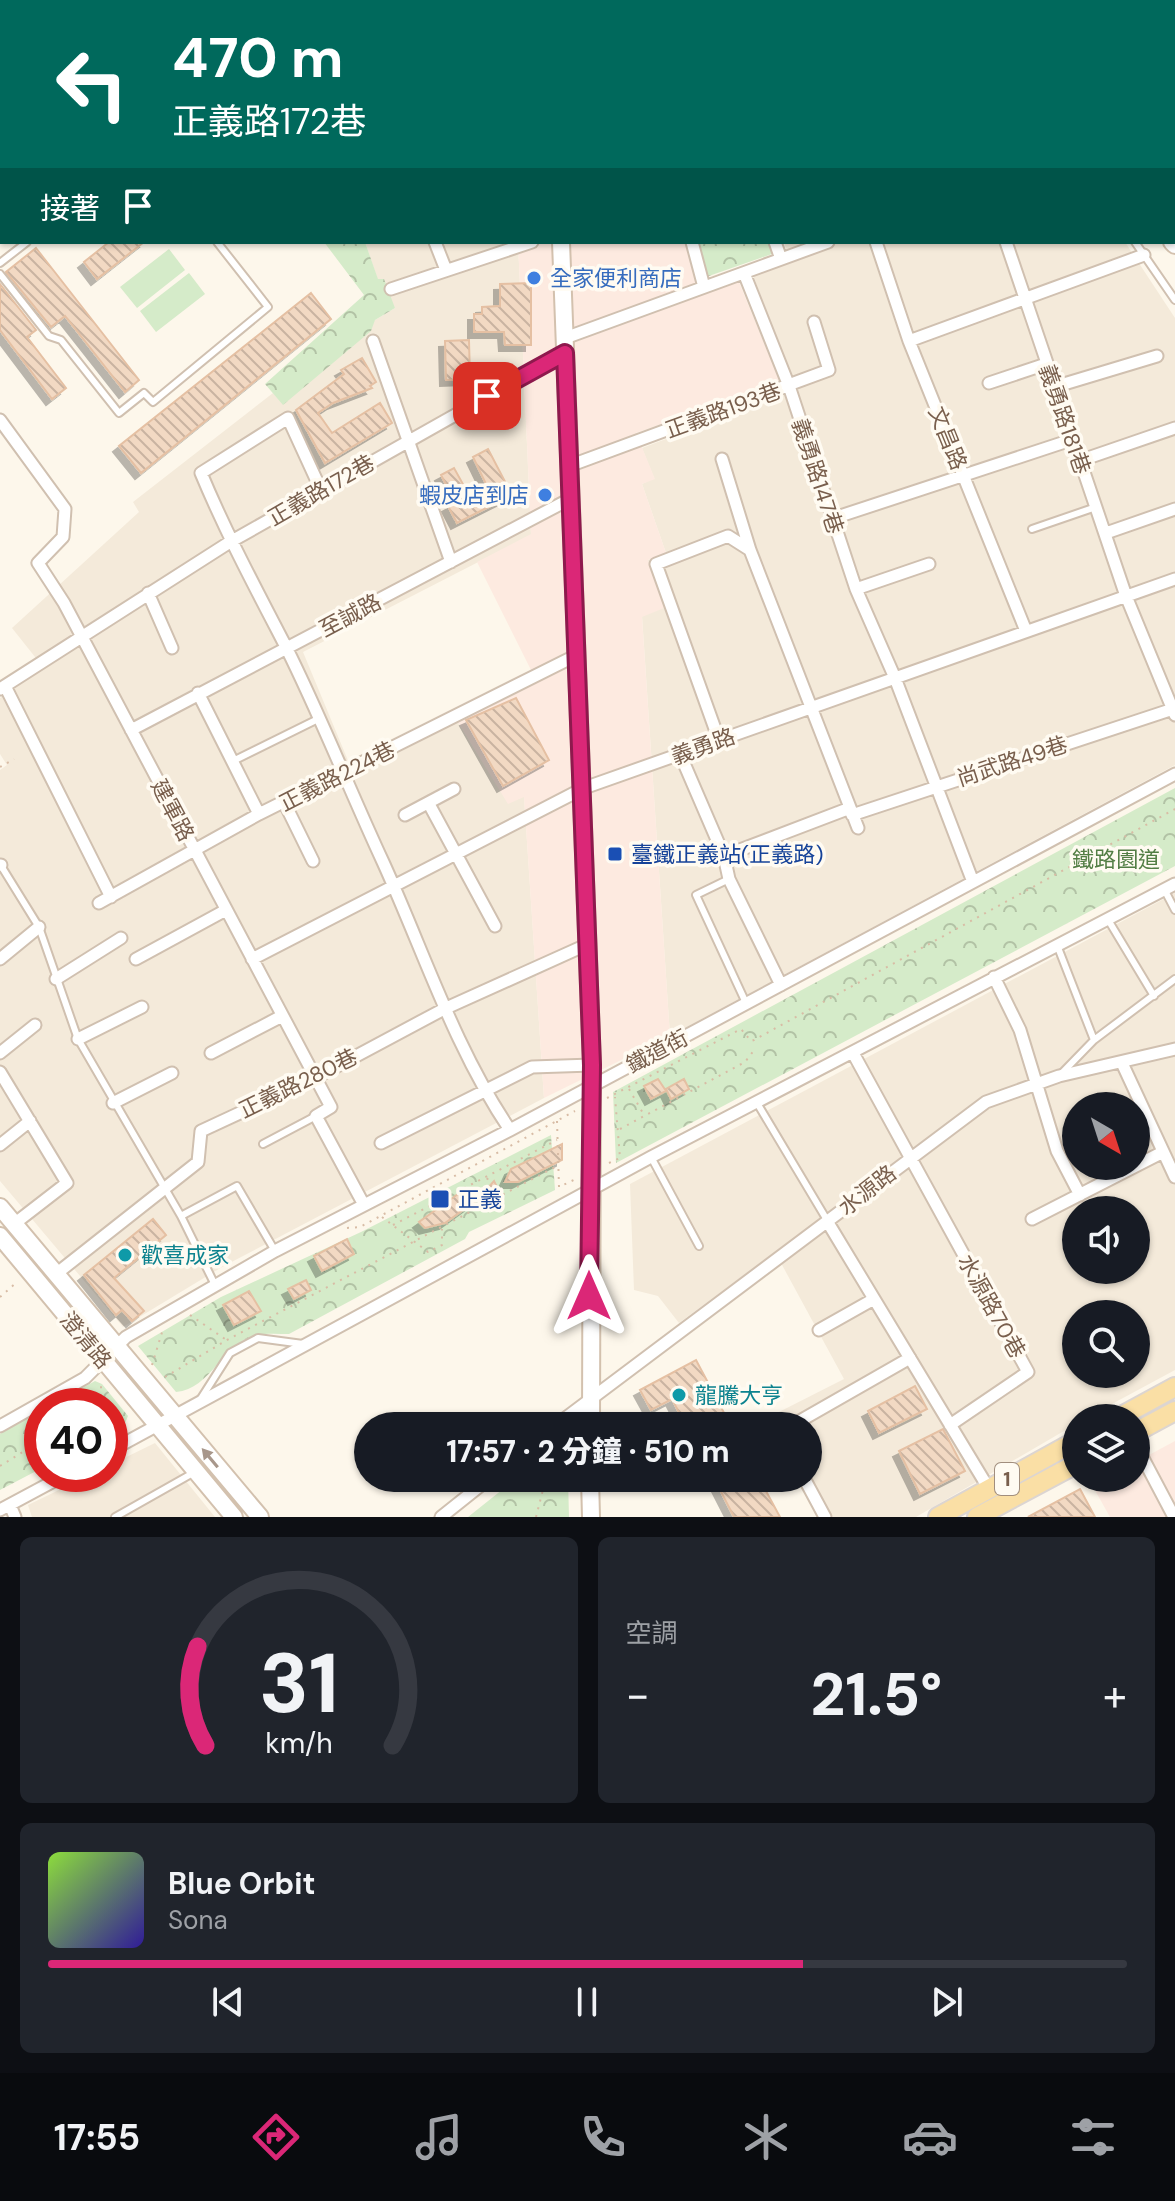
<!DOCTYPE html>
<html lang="zh-TW">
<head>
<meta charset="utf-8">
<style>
  :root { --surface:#171b24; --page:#20242c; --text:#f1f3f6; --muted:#9ea1a6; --line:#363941; --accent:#db2777 }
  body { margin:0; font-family:"DM Sans","Noto Sans TC",sans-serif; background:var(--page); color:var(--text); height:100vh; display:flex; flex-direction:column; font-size:30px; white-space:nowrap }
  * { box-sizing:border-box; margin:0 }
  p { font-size:26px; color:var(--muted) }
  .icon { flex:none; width:44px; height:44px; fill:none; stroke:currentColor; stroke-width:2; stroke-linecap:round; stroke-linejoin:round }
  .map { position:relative; height:1517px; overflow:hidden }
  .panel { display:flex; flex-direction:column; gap:20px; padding:20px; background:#0d0f14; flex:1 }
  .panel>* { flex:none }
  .hud { position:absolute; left:0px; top:0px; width:1176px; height:244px; box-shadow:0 2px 6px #0004; background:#00695c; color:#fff; overflow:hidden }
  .needle { width:52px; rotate:141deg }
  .buttons { position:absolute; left:1062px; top:1092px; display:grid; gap:16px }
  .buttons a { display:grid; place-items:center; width:88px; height:88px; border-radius:50%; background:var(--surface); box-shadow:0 2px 6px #0004; font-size:40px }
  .speed { position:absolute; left:24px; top:1388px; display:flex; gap:16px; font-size:40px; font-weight:700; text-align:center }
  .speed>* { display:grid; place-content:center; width:104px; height:104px; border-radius:50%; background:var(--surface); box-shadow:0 2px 6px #0004; line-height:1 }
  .speed .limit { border:12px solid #d22; background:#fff; color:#111 }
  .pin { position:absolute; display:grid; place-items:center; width:68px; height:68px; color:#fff; margin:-34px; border-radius:16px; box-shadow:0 4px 12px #0006 }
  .me { position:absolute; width:88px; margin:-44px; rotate:0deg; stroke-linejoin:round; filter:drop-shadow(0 0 6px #0008) }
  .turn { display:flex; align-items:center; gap:28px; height:168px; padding:0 40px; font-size:36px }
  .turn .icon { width:104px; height:104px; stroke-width:2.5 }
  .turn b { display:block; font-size:56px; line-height:68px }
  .then { display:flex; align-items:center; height:76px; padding:0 40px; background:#0003; gap:16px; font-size:30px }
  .big { font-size:60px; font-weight:800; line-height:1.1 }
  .panel .tile { flex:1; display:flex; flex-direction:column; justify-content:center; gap:12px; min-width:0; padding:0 28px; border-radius:12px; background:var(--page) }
  .panel .dial { align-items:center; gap:0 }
  .dial svg { height:208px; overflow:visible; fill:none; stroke:var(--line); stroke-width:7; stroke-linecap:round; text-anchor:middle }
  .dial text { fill:var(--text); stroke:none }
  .song { display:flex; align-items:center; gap:24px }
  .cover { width:96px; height:96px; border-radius:12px; background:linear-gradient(135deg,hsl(90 70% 55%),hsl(250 70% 35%)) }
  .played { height:8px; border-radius:4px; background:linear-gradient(90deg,var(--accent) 70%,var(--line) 70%) }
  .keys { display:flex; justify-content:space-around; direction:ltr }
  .heat { display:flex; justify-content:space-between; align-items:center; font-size:44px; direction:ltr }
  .panel .tiles { flex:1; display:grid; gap:20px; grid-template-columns:1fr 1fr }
  .tile:last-child { grid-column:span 2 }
  .trip { position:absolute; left:354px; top:1412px; width:468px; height:80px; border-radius:40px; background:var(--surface); box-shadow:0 2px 6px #0004; font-weight:800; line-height:80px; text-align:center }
  .tab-bar { display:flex; height:128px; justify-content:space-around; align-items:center; background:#090b0e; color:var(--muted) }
  .tab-bar .icon { width:56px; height:56px }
  .tab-bar .active { color:var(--accent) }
  .tab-bar b { font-size:36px; color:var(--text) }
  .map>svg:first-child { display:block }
  .residential { fill:#f4eada; fill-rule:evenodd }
  .commercial { fill:#fdeae0 }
  .green { fill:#d5ebc9 }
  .forest { fill:url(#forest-crowns) }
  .building { fill:url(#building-back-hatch); stroke:#e5c0a3; stroke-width:2; filter:url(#shadow) }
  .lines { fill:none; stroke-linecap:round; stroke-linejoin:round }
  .lane-casing { stroke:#d0c0b0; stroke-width:10 }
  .street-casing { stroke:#d0c0b0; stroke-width:15 }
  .secondary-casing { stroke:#d3c1ae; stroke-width:20 }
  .primary-casing { stroke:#dcd5d1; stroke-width:22 }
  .highway-casing { stroke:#dcd5d1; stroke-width:24 }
  .path { stroke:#d8bca5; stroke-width:2; stroke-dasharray:2 6; stroke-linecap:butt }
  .lane { stroke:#fff; stroke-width:6 }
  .street { stroke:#fff; stroke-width:11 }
  .secondary { stroke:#fff; stroke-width:16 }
  .primary { stroke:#fadfa5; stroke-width:18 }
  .highway { stroke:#f6bea3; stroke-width:20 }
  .oneway { fill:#a8978b }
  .route-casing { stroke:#8e194d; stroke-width:20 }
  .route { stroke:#db2777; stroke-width:14 }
  .shop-dot { fill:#3f7fe0; stroke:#fffbf2; stroke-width:3 }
  .transit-dot { fill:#1a4fb4; stroke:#fffbf2; stroke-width:3 }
  .culture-dot { fill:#0f9aa8; stroke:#fffbf2; stroke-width:3 }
  .labels { text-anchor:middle; stroke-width:7; stroke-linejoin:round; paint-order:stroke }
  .shield { fill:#fffbf2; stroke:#a18e7e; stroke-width:2 }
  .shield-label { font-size:20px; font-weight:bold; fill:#795f4d }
  .shop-label { font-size:22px; fill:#366cbe; stroke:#fffbf2; text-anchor:start }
  .street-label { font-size:22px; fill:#795f4d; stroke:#fffbf2 }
  .transit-label { font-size:22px; fill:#164399; stroke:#fffbf2; text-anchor:start }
  .park-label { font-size:22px; fill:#537e45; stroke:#fffbf2 }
  .culture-label { font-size:22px; fill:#0d838f; stroke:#fffbf2; text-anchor:start }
</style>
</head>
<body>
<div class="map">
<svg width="1175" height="1517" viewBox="0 0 1175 1517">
  <defs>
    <pattern id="forest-crowns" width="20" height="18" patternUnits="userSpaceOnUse" patternTransform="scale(2)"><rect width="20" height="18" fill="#d5ebc9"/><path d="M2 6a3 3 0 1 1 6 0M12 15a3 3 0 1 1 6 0" fill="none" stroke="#b2c2a5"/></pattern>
    <pattern id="building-back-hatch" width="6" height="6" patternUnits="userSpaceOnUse" patternTransform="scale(2)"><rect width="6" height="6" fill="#f2d9c3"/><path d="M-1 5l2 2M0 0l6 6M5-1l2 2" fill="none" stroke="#c9b3a1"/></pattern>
    <filter id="shadow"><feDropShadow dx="-6" dy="6" stdDeviation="0" flood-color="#0004"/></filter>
  </defs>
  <rect width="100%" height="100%" fill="#fdf7eb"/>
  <path class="residential" d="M620 0H971L972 2H620Z
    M365 242H518L531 535 303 652 354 775 458 722 508 803 524 796 544 1098 222 1267 123 1327 0 1181V770L7 765 0 754V698L43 667 12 628 139 512 133 502 273 393 283 404 375 320 395 308 378 280Z
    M784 242H1125L1175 318V765L670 1036 642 616 648 560 666 553 642 484 654 478 642 448 796 390 753 275 790 263Z
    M1175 893V1370L1086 1418H1076V1424L916 1517H833L808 1473V1426H782L775 1414 844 1379 775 1252 679 1323 658 1296 634 1290 630 1184ZM1076 1106H1136V1166H1076ZM1076 1210H1136V1270H1076ZM1076 1314H1136V1374H1076Z
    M155 1443 215 1517H32L28 1505 92 1474H110V1465Z"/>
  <path class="commercial" d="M518 242H687L700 296 739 282 780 382 636 433 655 479 642 484 666 553 648 560 664 608 642 617 670 1036 544 1098 524 797 508 804 458 722 537 682 477 562 531 534Z
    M1175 1441V1517H1110L1092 1485 1106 1478H1136V1462Z"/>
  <path class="green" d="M169 249 185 270 137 308 120 287Z
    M189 273 205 294 156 332 140 311Z"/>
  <path class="forest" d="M324 242H365L378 279H384L395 308 375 320 371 331 283 405 265 384 364 295Z
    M698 242H768L772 254 706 277Z
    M1175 788V866L616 1163 613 1092Z
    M551 1135 555 1190 469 1232 465 1239 289 1334C279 1334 267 1333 257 1335 222 1342 212 1389 176 1392L138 1346 221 1297 361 1232Z
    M95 1381 102 1384 128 1416 125 1423 110 1431V1406H50Z
    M42 1410V1468L0 1490V1434Z
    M517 1478H568L569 1517H468Z"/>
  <path class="building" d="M109 242H144L97 279 84 262Z
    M36 248 139 380 125 392 65 316 51 327 6 272Z
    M531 283V345H505L504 332H474V314H482V307L500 306V284Z
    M0 284 36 330 27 337 66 388 52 399 0 330Z
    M311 293 331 319 141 473 119 446Z
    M469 340 470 379 446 380 445 341Z
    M362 358 376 382 370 386 372 388 333 403 318 413 332 433 380 403 392 423 325 463 296 410 344 374 341 370Z
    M488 449 512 495 457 523 448 506 455 502 441 475 454 468 469 495 487 486 473 457Z
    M516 698 549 760 503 786 466 720Z
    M658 1079 666 1091 651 1099 644 1086Z
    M684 1079 689 1089 671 1099 666 1089Z
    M562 1144V1160L518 1182H505L511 1169Z
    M494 1181 499 1191 489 1196 488 1192 445 1223 425 1228 419 1222 458 1194 487 1189Z
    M153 1219 166 1235 114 1278 144 1311 132 1321 122 1310 116 1315 84 1275Z
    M347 1239 354 1254 322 1271 314 1256Z
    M306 1280 311 1290 294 1299 288 1289Z
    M249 1291 261 1311 234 1325 223 1305Z
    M696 1360 731 1426H686L672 1399 651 1410 640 1390Z
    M915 1386 927 1409 879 1433 868 1411Z
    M943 1429 965 1471 920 1494 899 1451Z
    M714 1478H759L780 1517H734Z
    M1080 1489 1095 1517H1028Z"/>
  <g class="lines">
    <g class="lane-casing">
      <path id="lane" d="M976 0 977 2
        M1135 242 1175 300
        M0 263 27 242
        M0 274 49 336 61 340 119 413 144 393 153 402 268 307 217 242
        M1032 529 1096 507
        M233 761 318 719
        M0 864 39 927 78 1039 181 1216 215 1285
        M729 879 696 895 746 1003
        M1164 889 1175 910
        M1107 918 1154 996
        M1057 945 1094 1040
        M1061 1074 1094 1040 1175 979
        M757 1103 827 1220
        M263 1144 316 1116
        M651 1157 699 1246
        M181 1216 237 1186 275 1251
        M200 1400 230 1353 258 1338 303 1344
        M115 1517 193 1473"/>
    </g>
    <g class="street-casing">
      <path id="street" d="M156 0 157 2
        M346 0 347 2
        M771 0V2
        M697 2 703 0
        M892 2 898 0
        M435 242 446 270
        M692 242 704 287
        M775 242 781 259
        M876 242 909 341 1026 631
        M1006 242 1126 596 1175 715
        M744 273 789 386 856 589 895 678 973 882
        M391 289 532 242
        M565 338 828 242
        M373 341 451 562
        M909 341 1144 255
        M989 383 1046 364
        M1054 387 1157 356
        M0 420 65 509 63 537 38 563 64 603 331 1107 316 1116 364 1205
        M722 459 750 550 858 828
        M1079 461 1175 428
        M569 466 829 370 814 322
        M321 490 288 418 201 473C226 533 256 589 286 647 321 717 350 791 383 862 424 952 454 1047 510 1130
        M831 519 1071 440
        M1106 533 1175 509
        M856 589 929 564
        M148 593 172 648
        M5 686 111 897
        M0 689 230 542 565 353
        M198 693 259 814
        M131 730 570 499
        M719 740 656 564 728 536 750 550
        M680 754 724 856 729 879 781 985
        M285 804 313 861
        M429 804 495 926
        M405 815 454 789
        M852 815 1173 709
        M724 856 850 808
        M0 865H1
        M99 903 259 814 577 655
        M0 959 39 927
        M136 959 226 910
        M252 959 584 788 1175 579
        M994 977 1020 1030 1057 1151 1080 1195
        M56 979 121 938
        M78 1039 142 1007
        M0 1053 35 1025
        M211 1053 282 1016
        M853 1053 1028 1372 950 1425
        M1122 1063 1175 1177
        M0 1072 67 1183 14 1224
        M113 1103 172 1073
        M381 1143 532 1067 592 1065
        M0 1145 30 1121
        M1032 1219 1163 1152
        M827 1221 989 1489
        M56 1274 198 1162 201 1131 315 1078 444 1009 586 945
        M819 1330 874 1299
        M0 1426 85 1378 126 1337 275 1251 510 1130 1175 774
        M555 1426 986 1102 1059 1076 1175 1049
        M791 1426 910 1358
        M1136 1445 1174 1517
        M110 1451 651 1157 1175 884
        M804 1478 825 1517
        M10 1505 15 1517
        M0 1510 67 1474
        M441 1517 490 1478"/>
    </g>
    <g class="secondary-casing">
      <path id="secondary" d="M1006 0 1007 2
        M285 2 287 0
        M548 2V0
        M0 222 2 220
        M561 242 592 1065 591 1426
        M1172 242 1175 245
        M0 1207 260 1517
        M0 1236 234 1517
        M590 1478 591 1517"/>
    </g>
    <g class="primary-casing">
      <path id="primary" d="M202 2 211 0
        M0 66 2 65
        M1118 1418 1175 1387
        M1136 1432 1175 1411
        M938 1517 1076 1441
        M977 1517 1076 1464"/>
    </g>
    <g class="highway-casing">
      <path id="highway" d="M1072 0 1073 2
        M1094 0 1095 2
        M1128 0 1129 2
        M1156 0 1157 2
        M1174 29 1175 31
        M1174 72 1175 73
        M1174 124 1175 126
        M1174 158 1175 159"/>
    </g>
    <path class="path" d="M0 767 14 759
      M629 1089 644 1115
      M607 1098 741 1029 751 1041 754 1040 1175 809
      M557 1121 559 1187 578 1178
      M620 1129 745 1062 755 1049
      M609 1163 620 1158 615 1097
      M487 1178 492 1188
      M382 1217 428 1252 442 1245V1229
      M393 1225 557 1140
      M347 1228 360 1227 575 1111
      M0 1297 17 1282
      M190 1315 225 1339
      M152 1365 163 1329
      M165 1377 227 1340 559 1165
      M79 1406 101 1396V1384
      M0 1466 42 1440
      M536 1517 546 1478"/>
    <use href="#lane" class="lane"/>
    <use href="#street" class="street"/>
    <use href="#secondary" class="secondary"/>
    <use href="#primary" class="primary"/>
    <use href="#highway" class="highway"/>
  </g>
  <defs><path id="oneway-solid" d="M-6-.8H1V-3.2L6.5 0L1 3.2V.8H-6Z" transform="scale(2)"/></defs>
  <use class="oneway" href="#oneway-solid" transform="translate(210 1458) rotate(-130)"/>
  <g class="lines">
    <g class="route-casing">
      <path id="route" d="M487 396 565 353 592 1065 589 1296"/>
    </g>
    <use href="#route" class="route"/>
  </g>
  <g class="shop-dot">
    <circle cx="534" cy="278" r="8"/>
    <circle cx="545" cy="495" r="8"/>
  </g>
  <g class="transit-dot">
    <rect x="607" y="846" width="16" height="16" rx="4"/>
    <rect x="430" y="1189" width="20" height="20" rx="4"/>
  </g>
  <g class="culture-dot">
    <circle cx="125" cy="1255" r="8"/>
    <circle cx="679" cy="1395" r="8"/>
  </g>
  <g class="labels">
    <rect class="shield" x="995" y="1463" width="24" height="32" rx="6"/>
    <g class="shield-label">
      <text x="1007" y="1486">1</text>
    </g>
    <g class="shop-label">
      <text x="550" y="286">全家便利商店</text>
      <text x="529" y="503" text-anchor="end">蝦皮店到店</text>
    </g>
    <g class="street-label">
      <text transform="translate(723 410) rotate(-20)" y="8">正義路193巷</text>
      <text transform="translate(1065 419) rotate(71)" y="8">義勇路181巷</text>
      <text transform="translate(948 438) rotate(68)" y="8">文昌路</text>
      <text transform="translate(818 476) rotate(72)" y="8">義勇路147巷</text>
      <text transform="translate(321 490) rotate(-30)" y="8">正義路172巷</text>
      <text transform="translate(350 615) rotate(-28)" y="8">至誠路</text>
      <text transform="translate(703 746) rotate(-20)" y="8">義勇路</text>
      <text transform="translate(1012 761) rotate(-18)" y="8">尚武路49巷</text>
      <text transform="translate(337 776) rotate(-27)" y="8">正義路224巷</text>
      <text transform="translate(173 810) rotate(62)" y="8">建軍路</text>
      <text transform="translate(657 1051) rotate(-28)" y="8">鐵道街</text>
      <text transform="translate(298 1083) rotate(-26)" y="8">正義路280巷</text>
      <text transform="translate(867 1190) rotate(-38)" y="8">水源路</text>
      <text transform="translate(992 1306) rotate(61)" y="8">水源路70巷</text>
      <text transform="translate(86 1340) rotate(50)" y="8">澄清路</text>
    </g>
    <g class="transit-label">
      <text x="631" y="862">臺鐵正義站(正義路)</text>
      <text x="458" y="1207">正義</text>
    </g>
    <g class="park-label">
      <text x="1116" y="867">鐵路園道</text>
    </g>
    <g class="culture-label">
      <text x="141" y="1263">歡喜成家</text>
      <text x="695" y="1403">龍騰大亨</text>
    </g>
  </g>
</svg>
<div class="buttons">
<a><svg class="needle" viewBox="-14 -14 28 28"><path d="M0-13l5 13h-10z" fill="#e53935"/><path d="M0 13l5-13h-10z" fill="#9ea1a6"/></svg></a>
<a><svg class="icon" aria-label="sound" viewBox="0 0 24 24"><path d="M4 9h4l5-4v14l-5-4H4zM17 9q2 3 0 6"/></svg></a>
<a><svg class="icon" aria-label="search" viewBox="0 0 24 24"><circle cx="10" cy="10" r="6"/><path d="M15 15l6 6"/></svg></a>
<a><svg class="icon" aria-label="layers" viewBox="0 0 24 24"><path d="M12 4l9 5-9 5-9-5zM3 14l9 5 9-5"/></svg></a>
</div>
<div class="speed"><div class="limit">40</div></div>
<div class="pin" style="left:487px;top:396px;background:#d93025"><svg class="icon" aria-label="arrive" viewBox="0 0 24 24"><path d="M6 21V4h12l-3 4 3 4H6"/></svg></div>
<svg class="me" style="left:589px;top:1296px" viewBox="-20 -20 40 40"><path d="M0-17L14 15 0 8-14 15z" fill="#db2777" stroke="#fff" stroke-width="4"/></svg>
<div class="trip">17:57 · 2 分鐘 · 510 m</div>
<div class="hud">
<div class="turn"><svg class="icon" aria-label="left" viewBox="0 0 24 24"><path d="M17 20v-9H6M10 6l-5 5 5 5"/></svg><div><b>470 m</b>正義路172巷</div></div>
<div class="then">接著<svg class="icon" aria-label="arrive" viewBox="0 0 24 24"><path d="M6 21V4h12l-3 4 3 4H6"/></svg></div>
</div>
</div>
<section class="panel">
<div class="tiles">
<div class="tile dial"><svg viewBox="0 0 100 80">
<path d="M14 69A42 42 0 1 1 86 69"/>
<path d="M14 69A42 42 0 0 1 11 31" stroke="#db2777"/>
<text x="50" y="56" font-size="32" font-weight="700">31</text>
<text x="50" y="72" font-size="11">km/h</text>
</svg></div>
<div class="tile"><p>空調</p>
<div class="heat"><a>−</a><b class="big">21.5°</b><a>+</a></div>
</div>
<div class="tile">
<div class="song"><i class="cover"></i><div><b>Blue Orbit</b><p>Sona</p></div></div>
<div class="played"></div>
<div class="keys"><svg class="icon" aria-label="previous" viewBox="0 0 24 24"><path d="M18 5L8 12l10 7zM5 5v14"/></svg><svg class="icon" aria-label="pause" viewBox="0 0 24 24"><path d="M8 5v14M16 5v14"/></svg><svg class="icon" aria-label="next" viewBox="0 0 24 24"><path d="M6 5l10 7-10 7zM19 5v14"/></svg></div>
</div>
</div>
</section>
<nav class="tab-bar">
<b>17:55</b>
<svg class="icon active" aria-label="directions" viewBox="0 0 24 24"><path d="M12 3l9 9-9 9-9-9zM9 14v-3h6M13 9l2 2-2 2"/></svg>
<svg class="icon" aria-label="music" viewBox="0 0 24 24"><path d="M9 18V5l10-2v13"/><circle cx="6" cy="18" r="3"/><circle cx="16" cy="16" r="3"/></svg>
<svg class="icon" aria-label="phone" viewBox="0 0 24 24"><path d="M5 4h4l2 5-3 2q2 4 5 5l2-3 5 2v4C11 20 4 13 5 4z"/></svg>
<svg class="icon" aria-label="climate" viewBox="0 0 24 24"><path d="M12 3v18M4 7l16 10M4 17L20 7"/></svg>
<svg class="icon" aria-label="car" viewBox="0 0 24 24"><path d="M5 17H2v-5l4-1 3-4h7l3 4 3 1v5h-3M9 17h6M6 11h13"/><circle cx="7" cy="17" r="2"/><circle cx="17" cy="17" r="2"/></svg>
<svg class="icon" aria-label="filters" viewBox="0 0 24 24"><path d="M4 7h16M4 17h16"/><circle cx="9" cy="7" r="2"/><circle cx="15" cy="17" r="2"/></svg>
</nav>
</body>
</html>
